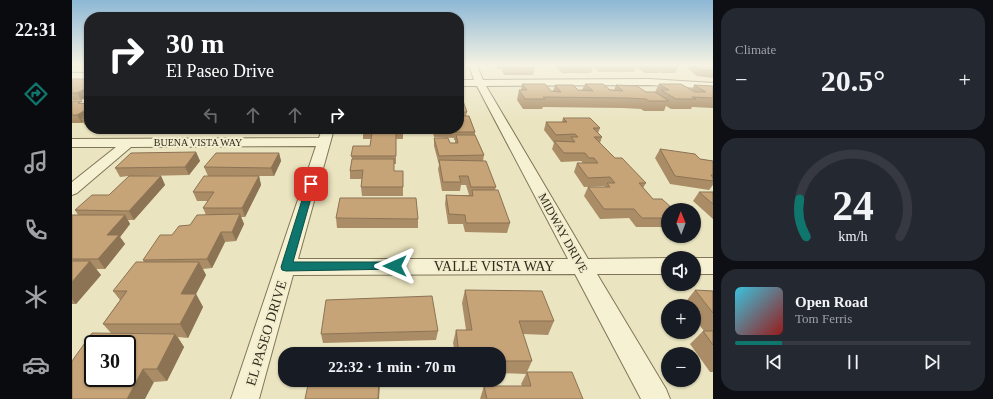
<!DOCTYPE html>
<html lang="en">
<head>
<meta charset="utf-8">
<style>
  :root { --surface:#171b24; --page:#242831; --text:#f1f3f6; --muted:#9ea1a6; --line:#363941; --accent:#0f766e }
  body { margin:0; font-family:"Times New Roman",serif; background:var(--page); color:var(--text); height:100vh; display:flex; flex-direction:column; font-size:15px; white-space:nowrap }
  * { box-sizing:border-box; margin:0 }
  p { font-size:13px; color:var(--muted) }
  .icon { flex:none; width:22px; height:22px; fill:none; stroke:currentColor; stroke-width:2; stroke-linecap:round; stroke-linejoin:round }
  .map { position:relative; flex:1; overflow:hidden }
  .details { display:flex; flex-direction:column; gap:8px; padding:8px; background:#0d0f14; width:280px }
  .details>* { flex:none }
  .hud { position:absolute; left:12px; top:12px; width:380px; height:122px; border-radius:16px; box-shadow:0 1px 3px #0004; background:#202124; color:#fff; overflow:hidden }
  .needle { width:26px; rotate:359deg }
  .controls { position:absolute; left:589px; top:203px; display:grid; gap:8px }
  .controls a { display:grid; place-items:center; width:40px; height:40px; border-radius:50%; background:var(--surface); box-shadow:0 1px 3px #0004; font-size:20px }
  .speed { position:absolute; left:12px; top:335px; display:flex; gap:8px; font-size:20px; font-weight:700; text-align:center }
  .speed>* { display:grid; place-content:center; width:52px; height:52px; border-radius:50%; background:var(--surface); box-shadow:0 1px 3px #0004; line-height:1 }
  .speed .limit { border:2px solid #111; border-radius:6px; background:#fff; color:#111 }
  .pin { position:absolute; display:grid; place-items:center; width:34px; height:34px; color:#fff; margin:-17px; border-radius:8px; box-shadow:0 2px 6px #0006 }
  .me { position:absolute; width:44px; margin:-22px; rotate:270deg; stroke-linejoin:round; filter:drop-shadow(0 0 3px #0008) }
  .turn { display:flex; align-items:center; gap:14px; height:84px; padding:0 16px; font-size:18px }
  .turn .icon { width:52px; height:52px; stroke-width:2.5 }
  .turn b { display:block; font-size:28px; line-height:34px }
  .lanes { display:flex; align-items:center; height:38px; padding:0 16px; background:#0003; justify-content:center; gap:20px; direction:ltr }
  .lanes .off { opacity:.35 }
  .big { font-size:30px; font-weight:700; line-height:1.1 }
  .details .widget { flex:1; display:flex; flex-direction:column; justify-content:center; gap:6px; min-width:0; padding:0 14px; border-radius:16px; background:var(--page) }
  .details .dial { align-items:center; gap:0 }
  .dial svg { height:104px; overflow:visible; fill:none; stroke:var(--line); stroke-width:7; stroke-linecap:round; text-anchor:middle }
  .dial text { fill:var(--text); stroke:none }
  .song { display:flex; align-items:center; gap:12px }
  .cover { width:48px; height:48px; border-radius:6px; background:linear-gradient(135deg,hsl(190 70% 55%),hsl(0 70% 35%)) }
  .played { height:4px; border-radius:2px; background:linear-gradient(90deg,var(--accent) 20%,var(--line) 20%) }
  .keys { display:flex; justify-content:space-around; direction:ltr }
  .heat { display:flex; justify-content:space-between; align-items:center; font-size:22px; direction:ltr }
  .trip { position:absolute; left:206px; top:347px; width:228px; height:40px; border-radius:16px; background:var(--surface); box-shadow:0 1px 3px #0004; font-weight:700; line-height:40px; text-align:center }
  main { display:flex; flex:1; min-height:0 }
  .dock { display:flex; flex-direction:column; width:72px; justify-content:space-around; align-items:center; background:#090b0e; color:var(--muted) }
  .dock .icon { width:28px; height:28px }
  .dock .selected { color:var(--accent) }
  .dock b { font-size:18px; color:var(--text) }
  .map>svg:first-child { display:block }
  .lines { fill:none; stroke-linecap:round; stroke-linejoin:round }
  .minor-casing { stroke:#817559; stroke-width:2 }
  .minor { fill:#f6f1d2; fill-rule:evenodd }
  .wall { fill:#aa8d67 }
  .shaded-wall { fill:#8b7354 }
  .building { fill:#c6a478; stroke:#8b7354; fill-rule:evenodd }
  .route { fill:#0f766e; stroke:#0a4d48 }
  .labels { text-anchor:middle; stroke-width:4; stroke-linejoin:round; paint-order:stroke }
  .far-street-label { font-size:10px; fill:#322a1d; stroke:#f2edce }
  .street-label { font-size:12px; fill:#322a1d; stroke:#f2edce }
  .near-street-label { font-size:14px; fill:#322a1d; stroke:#f2edce }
</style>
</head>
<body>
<main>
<nav class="dock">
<b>22:31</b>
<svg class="icon selected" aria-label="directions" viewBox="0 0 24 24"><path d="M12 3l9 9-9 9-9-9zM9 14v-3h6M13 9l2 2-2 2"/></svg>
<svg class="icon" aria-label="music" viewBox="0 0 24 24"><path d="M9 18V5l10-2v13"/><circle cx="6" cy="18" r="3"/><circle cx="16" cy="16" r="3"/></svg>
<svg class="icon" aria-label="phone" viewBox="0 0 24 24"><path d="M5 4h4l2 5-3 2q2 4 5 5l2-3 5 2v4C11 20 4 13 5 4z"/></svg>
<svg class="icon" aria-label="climate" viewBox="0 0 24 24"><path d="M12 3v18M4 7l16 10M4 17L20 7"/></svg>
<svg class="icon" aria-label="car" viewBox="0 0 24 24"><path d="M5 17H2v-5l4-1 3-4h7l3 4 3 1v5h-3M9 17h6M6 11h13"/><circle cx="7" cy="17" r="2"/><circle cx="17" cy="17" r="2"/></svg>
</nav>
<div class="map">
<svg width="641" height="399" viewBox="0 0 641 399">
  <rect width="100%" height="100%" fill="#eae4c0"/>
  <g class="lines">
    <g class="minor-casing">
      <path id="minor" d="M397 65H405L411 80 577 79 641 83V89L577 85 414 86 516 259 596 258V274H525L594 389 598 399H569L503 274 221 275 187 399H159L244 146 59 147 5 193 0 195V182L44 147H0V139L247 138 250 129H262L226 259H496L405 86H387V80H402Z
        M0 73H17V79H0Z
        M622 258H641V274H622Z"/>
    </g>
    <use href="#minor" class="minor"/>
  </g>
  <path class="wall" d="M0 65H17V67L12 68 0 67Z
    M423 65H460L463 68 461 75H432L430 71V69H425Z
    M481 65H602L606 67 603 73H590L587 72 586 73H573L564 67 562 72H527L521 67 519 73H490Z
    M618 65H641V78L625 76 616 69Z
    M0 79H17V100H14L13 98 9 100H0Z
    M450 84 479 91H481L483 85 506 90H510L513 84 542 90 544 85 574 92H583L587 84 620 90 622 85 641 86V108L620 107 619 109H599L594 106 592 111H572L569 109 551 108 471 107 470 109H451L445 100 447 90H449Z
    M387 92 389 97V98L395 112 394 116 403 132V135L412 155 411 161 424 187 423 190 438 223 435 233 393 232 391 224H376L373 204 374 195H397L394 185H389L388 191H370L366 169 367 165 362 146V138L378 143H383V140H382V138L362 137 360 129H387Z
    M0 101 12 104H17V125H13L11 122 10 123H0Z
    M491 118 528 128 526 133 530 137 528 143 543 158 574 183 571 188 581 199 596 210V227H564L557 218 528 219 512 196 516 187H533V186L512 187 502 172 505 163H511L509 161 489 162 480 149 482 143 472 130 474 122H490Z
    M286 129H331V139H324V164H322V171L331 187V196H290L289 187 290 179H278V171L280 159 279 156 298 146 299 139H291V129Z
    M588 149 628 159 641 161V185L637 190 598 184 583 158Z
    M124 152 128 161 117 175 74 176H89L93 185 62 220H56L58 224 48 237 53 244 33 269H24L29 275 4 304H0V215H6L3 210 37 195 57 176 48 177 43 168Z
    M207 153 209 161 202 176H187L189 185 173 217H169L172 224 164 241 153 242 140 268 131 269 134 275 124 294 131 307 116 338 106 337 112 347 95 381 82 382 31 324 48 300 41 291 72 262 71 260 100 235 118 225 134 215 131 208 136 201H125L121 192 136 176 132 167Z
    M627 192H641V219L621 201Z
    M264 218 346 219V228H265Z
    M393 290 482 321 476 335 451 334 460 361 454 374 427 373V354H383L381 343 384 330H394L390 303Z
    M623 290 641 291V372H638L618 344 631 331H632L622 318V306H613L612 304Z
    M366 331 364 340 251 343 249 334Z
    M455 372 511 399H408L412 386H450L449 384Z"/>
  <path class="shaded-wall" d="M11 65H17V67L12 68Z
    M17 87V93H10L13 98 9 100 5 93Z
    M17 108V117L8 118 11 122 10 123 5 115Z
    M124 152 128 161 117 175 113 167Z
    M207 153 209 161 202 176 199 168Z
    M89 176 93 185 62 220 57 211Z
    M187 176 189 185 173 217 170 208Z
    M168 214 172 224 164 241 160 232Z
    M53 215 58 224 48 237 53 244 33 269 26 259 35 235Z
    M149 232 153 242 140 268 135 259Z
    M18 261 29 275 4 304 0 299V282Z
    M127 262 134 275 117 307 109 294Z
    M124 294 131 307 116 338 108 324Z
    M103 334 112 347 95 381 85 369Z
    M71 369 82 382 73 399H55Z
    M307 380 308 383 307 399H306Z"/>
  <path class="building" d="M431 65H460L463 68 433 69Z
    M490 65H519L521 67H492Z
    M528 65H563L564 66H530Z
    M573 65H586L589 67H575Z
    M588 65H602L606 67H593Z
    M622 65H641V71L628 70Z
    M0 79H17V87L5 93H0Z
    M450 84H473L479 91 489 92 483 85H501L506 90 521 91 513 84H531L538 90 551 91 544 85 565 86 574 92H583L597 101H577L574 99 555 98 471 97 473 99H453L447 90H455Z
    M587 84H609L623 92H634L622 85 640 86H641V98L620 97 624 99H604L589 90H597Z
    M17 89V93H10Z
    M387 98H390L395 112H387Z
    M0 101H10L6 103 17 104V108L5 115H0Z
    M17 112V117L8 118Z
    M387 116H397L403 132H383V130H362V129H387Z
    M491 118H518L528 128H521L530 137H522L543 158H550L574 183H567L581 199H590L602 210H596V218H570L562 209H532L516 187H538L535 183H543L538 177 516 178 505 163H526L522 158H517L513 153H492L482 141 503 142 499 137H506L503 134 484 135 474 122H495Z
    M291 129H331V131H290Z
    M300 133H324V156H279L281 146H298Z
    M384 135H403L412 155 367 156 362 138H376L378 143H386Z
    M588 149 623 154 628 159 641 161V175H639L641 178V181L603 176Z
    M124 152 113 167 43 168 59 153Z
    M144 153H207L199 168 132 167Z
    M280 159H322V171H331V187H289L291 170 278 171Z
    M367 160 414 161 424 187H399L396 176H387L389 182H371Z
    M57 176H89L57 211 3 210 20 195H37Z
    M132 176H187L170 208H131L142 192H121Z
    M400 190H426L438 223H394L393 215 377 214 374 195 401 196Z
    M627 192H641V204Z
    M268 198H344L346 219 264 218Z
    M168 214 160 232H149L135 259 71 260 88 235H100L107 226 118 225 125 215Z
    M0 215H53L35 235H47L26 259H0Z
    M0 261H18L0 282Z
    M64 262H127L109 294H124L108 324H31L55 291H41Z
    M393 290 470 291 482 321H447L460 361H427V354H387L384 330H400Z
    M623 290 641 291V313Z
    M360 296 366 331 249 334 254 300Z
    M631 331H641V345Z
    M20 333 103 334 85 369H71L55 399H0V361ZM21 344H55V378H21Z
    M455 372H500L511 399H415L412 386H459Z
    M237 380H307L306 399H233Z"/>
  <linearGradient id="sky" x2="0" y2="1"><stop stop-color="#8cb7d5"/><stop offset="0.54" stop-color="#f6f3e3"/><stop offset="1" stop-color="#f6f3e3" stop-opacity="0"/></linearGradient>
  <rect width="641" height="121" fill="url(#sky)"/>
  <path class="route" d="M239 181 243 184 221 262H323L327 263 328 266 327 269 214 271 210 270 209 267 235 184Z"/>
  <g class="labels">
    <g class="far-street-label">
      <text x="126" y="146">BUENA VISTA WAY</text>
    </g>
    <g class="street-label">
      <text transform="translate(491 233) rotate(61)" y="4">MIDWAY DRIVE</text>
    </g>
    <g class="near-street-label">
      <text x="422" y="271">VALLE VISTA WAY</text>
      <text transform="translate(194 333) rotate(-73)" y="5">EL PASEO DRIVE</text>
    </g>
  </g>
</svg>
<div class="controls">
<a><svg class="needle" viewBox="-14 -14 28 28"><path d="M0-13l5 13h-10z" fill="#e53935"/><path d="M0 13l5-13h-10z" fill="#9ea1a6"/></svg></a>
<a><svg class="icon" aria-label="sound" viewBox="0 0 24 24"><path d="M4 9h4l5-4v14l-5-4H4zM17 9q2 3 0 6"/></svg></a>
<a>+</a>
<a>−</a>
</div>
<div class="speed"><div class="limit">30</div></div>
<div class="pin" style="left:239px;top:184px;background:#d93025"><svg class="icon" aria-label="arrive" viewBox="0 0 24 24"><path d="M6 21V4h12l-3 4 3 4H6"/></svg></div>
<svg class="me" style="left:323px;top:266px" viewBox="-20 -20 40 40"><path d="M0-17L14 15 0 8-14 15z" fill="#0f766e" stroke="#fff" stroke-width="4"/></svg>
<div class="trip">22:32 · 1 min · 70 m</div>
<div class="hud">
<div class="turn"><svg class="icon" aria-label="right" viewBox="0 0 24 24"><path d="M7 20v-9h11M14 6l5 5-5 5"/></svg><div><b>30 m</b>El Paseo Drive</div></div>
<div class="lanes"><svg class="icon off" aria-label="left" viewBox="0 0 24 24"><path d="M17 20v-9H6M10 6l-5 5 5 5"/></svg><svg class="icon off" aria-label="ahead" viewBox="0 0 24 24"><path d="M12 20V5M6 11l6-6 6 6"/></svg><svg class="icon off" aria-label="ahead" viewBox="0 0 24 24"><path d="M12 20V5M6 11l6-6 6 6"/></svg><svg class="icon" aria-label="right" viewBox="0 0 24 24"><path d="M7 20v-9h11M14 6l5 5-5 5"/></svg></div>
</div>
</div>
<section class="details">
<div class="widget"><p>Climate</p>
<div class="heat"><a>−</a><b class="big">20.5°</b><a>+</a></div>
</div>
<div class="widget dial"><svg viewBox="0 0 100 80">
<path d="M14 69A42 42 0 1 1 86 69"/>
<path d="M14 69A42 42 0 0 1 9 40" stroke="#0f766e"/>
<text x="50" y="56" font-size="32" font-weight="700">24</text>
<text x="50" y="72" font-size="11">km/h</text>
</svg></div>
<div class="widget">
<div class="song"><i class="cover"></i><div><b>Open Road</b><p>Tom Ferris</p></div></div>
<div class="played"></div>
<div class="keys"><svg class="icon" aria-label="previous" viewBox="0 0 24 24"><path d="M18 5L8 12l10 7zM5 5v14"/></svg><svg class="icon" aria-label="pause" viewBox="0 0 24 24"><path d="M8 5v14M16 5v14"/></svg><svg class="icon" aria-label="next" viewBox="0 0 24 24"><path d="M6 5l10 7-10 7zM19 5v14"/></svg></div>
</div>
</section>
</main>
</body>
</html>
